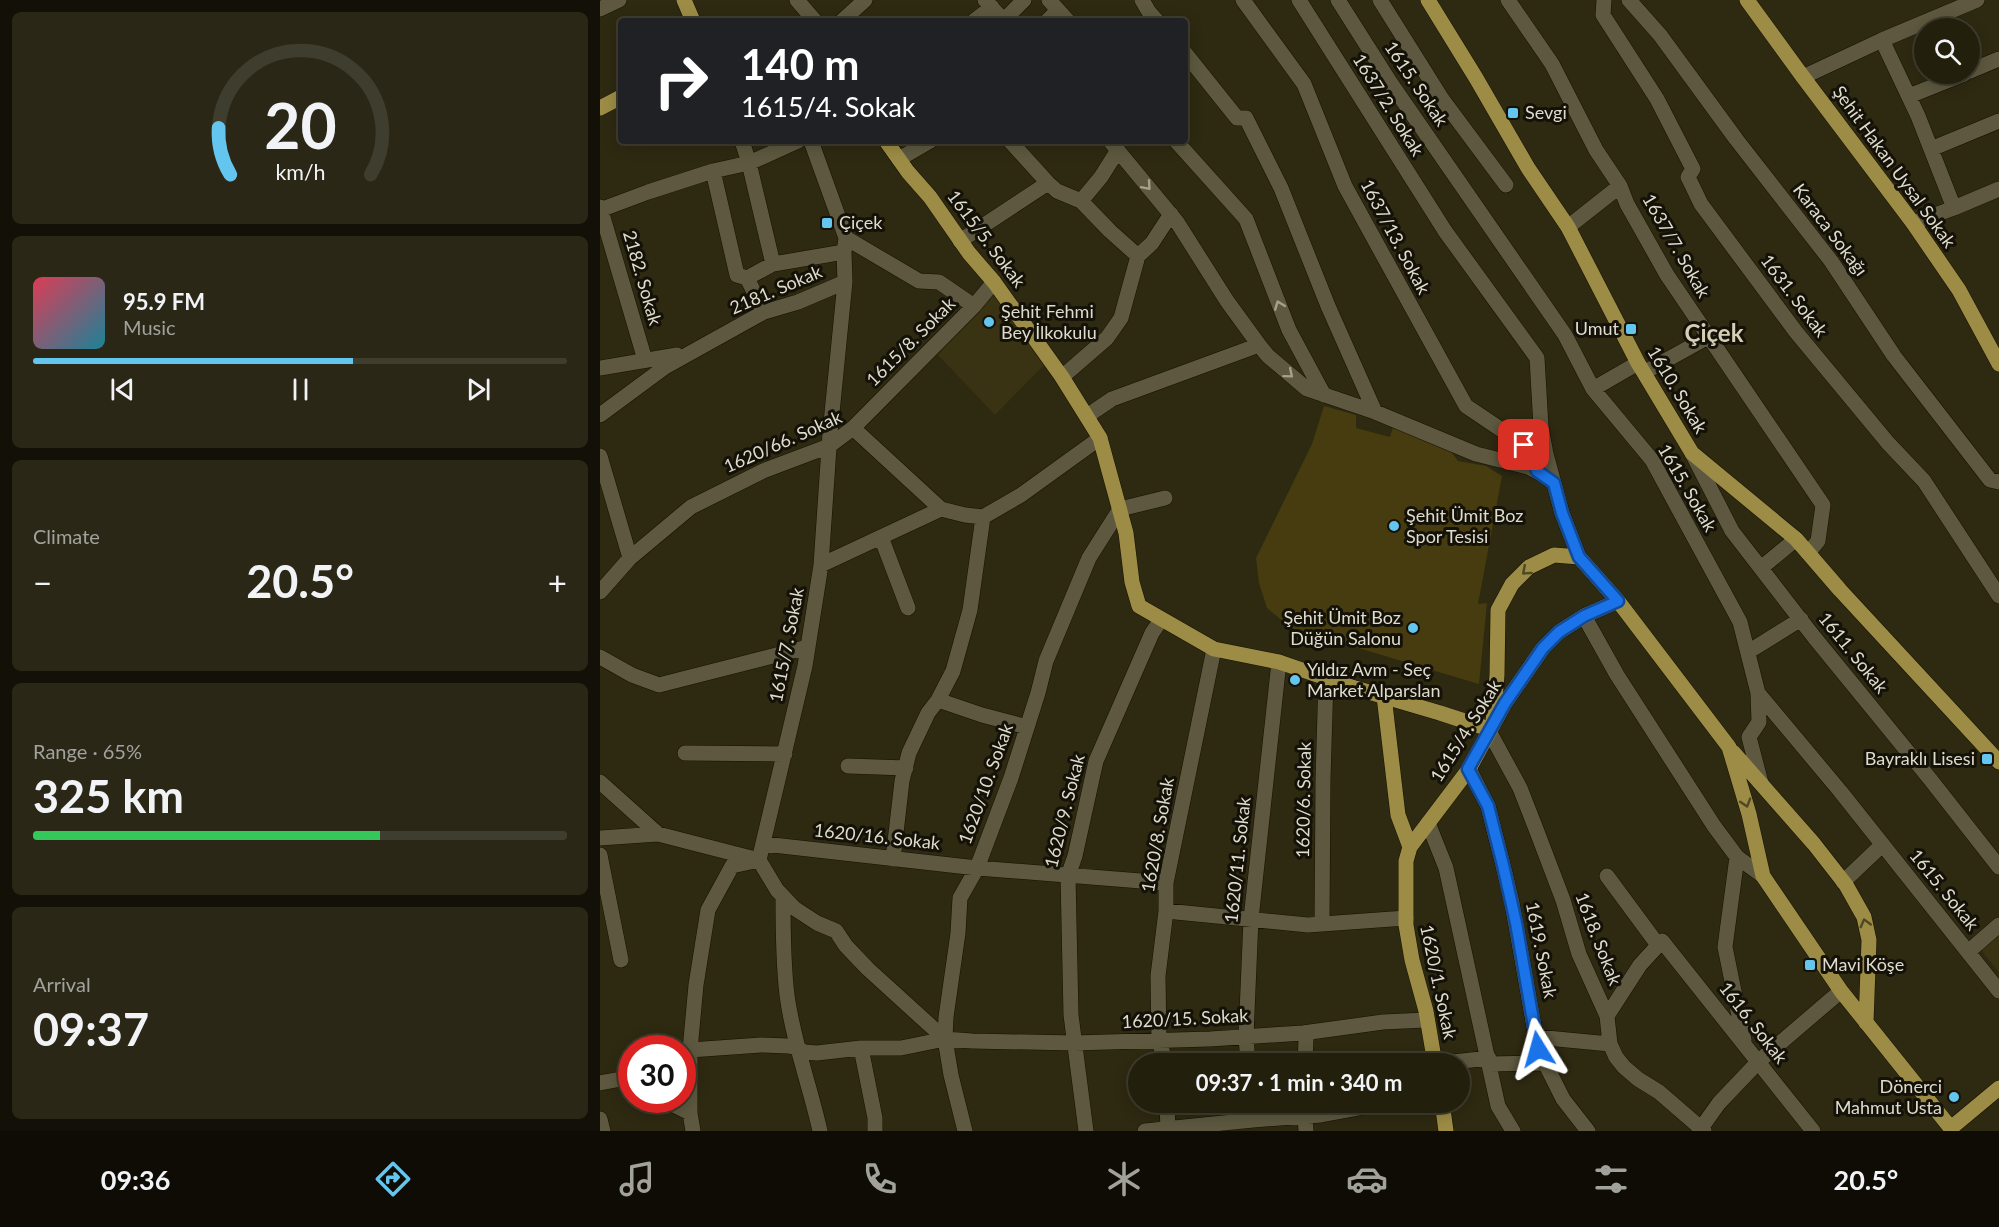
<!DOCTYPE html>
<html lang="en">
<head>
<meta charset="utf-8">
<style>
  :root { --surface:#221f0d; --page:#2a2716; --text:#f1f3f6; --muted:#a2a29d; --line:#3f3d2e; --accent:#64c5ee }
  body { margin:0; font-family:Lato,sans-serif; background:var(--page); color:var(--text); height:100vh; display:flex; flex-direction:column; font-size:22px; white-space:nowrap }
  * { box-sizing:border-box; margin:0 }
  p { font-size:20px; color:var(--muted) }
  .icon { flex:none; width:33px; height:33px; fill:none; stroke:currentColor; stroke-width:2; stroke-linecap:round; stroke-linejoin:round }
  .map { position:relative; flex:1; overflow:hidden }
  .drawer { display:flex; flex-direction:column; gap:12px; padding:12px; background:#131107; width:600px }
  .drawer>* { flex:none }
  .hud { position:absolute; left:18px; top:18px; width:570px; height:126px; border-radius:6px; box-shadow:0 3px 15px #0003,0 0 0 2px var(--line); background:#202124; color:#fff; overflow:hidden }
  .fabs { position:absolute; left:1314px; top:18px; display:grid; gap:12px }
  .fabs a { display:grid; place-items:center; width:66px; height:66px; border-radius:50%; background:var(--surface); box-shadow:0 3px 15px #0003,0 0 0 2px var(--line); font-size:30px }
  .speed { position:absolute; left:18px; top:1035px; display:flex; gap:12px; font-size:30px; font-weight:700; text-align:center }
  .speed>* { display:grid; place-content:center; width:78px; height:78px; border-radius:50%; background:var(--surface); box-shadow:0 3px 15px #0003,0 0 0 2px var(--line); line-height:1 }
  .speed .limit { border:9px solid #d22; background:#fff; color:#111 }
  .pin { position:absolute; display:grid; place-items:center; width:51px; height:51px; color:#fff; margin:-26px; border-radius:12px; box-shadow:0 3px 9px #0006 }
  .me { position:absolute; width:66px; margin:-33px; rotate:352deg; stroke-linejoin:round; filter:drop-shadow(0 0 4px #0008) }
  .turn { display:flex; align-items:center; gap:21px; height:126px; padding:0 24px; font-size:27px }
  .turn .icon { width:78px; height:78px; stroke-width:2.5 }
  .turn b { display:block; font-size:42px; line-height:51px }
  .big { font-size:45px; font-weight:700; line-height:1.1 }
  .drawer .card { flex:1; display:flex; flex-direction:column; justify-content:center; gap:9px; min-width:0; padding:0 21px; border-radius:9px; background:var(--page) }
  .drawer .dial { align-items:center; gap:0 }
  .dial svg { height:156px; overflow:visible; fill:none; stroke:var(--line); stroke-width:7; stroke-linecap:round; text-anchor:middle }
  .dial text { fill:var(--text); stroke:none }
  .song { display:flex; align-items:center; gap:18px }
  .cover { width:72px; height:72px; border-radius:9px; background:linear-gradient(135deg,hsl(350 70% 55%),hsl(190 70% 35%)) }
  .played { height:6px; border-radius:3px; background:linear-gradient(90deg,var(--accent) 60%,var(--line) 60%) }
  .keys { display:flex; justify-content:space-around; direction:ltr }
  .heat { display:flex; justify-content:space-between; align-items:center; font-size:33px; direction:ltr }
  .charge { height:9px; border-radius:4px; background:linear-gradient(90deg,#34c759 65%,var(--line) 0) }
  .trip { position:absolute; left:528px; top:1053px; width:342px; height:60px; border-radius:30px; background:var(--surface); box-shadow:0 3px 15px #0003,0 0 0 2px var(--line); font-weight:700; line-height:60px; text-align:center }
  .dock { display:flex; height:96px; justify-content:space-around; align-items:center; background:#0e0c05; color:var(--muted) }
  .dock .icon { width:42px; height:42px }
  .dock .selected { color:var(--accent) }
  .dock b { font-size:27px; color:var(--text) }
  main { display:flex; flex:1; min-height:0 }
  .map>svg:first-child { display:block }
  .built { fill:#393213 }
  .green { fill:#463c0f }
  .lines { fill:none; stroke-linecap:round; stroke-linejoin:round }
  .minor-casing { stroke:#161100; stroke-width:16 }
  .major-casing { stroke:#161100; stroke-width:16 }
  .minor { stroke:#5d583f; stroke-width:15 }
  .major { stroke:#9c8c45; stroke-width:15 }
  .oneway { stroke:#a4a18e }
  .oneway2 { stroke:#514823 }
  .route-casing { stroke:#114b97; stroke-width:15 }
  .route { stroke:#1a73e8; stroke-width:10 }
  .poi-dot { fill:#64c5ee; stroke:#141108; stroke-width:2 }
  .labels { text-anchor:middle; stroke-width:6; stroke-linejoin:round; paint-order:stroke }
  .street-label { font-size:18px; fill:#dfdcce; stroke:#141108 }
  .poi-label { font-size:18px; fill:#dfdcce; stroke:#141108; text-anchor:start }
  .district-label { font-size:24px; font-weight:bold; fill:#d6cfb3; stroke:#141108 }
</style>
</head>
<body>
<main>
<section class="drawer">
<div class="card dial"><svg viewBox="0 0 100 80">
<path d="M14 69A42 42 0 1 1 86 69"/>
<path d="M14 69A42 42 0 0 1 8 45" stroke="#64c5ee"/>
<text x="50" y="56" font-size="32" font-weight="700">20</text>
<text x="50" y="72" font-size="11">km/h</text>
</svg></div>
<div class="card">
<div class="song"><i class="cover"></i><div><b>95.9 FM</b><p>Music</p></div></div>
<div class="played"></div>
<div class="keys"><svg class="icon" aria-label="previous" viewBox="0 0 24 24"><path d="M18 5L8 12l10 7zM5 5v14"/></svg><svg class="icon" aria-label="pause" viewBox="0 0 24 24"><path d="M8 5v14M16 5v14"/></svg><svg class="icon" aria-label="next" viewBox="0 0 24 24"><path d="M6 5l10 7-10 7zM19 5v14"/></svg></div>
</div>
<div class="card"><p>Climate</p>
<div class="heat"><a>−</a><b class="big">20.5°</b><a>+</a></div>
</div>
<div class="card"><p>Range · 65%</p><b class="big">325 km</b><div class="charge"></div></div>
<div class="card"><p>Arrival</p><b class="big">09:37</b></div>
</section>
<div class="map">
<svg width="1399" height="1131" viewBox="0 0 1399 1131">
  <rect width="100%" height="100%" fill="#2e2911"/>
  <path class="built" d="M391 289 444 365 395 415 338 355Z
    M1399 935V972L1381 950Z"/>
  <path class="green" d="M724 406 756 415V428L790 437 794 424 850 450 858 461 886 466 902 476 878 604 887 603 879 684 691 628 667 608 659 583 656 558 712 444Z"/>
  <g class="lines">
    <g class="minor-casing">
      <path id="minor" d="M197 0 215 21
        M385 0 404 21
        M449 0 468 21
        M542 0 549 12 557 21
        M643 0 704 84 745 186 866 406 924 445 932 455 937 471
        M699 0 845 231 937 358 941 427 946 454 962 513 979 557
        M738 0 790 82 965 335 993 389 1052 460 1140 622 1158 693 1240 791 1399 991
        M780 0 842 99 906 185
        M908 0 952 64 996 150 1020 186 1027 204 1067 275 1223 505 1218 541 1208 553
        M1004 0 1003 15 1057 99 1093 169 1088 177 1101 204 1196 332 1288 443 1324 481 1399 596
        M1029 0 1060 35 1136 139 1231 261 1294 356 1390 480 1399 482
        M0 9 19 0
        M404 20 424 0
        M242 21 265 0
        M374 21 392 7
        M447 21 458 10
        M1282 40 1318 116 1354 208
        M585 53 637 118H646L681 188 728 306 775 412
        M1370 71 1399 59
        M1203 77 1282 40 1377 0
        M1309 96 1364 74
        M142 141 149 163 173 264
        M410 141 448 183 457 191 481 201 510 231 538 256
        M510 141 577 222 627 301 659 345 668 356 707 389 775 412 876 454 928 467 942 474 954 483
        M576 141 646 219 689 330 724 395
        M1331 149 1399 121
        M299 159 330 141
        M113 171 137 275 147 278 173 264 244 252
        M481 201 501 177 518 150
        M0 207 45 360
        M0 210 48 192 113 171 149 163 198 141
        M1313 223 1354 208 1399 189
        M968 227 1020 186
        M246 238 319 281 339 282 374 306
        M360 241 448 183
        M147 278 164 312
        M0 368 77 355
        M1045 372 1108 337
        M462 377 507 338 521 318 538 256 552 243 571 214
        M993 389 1038 363
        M0 415 65 367 164 312 198 302 245 282
        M487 416 512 399 659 345
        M253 428 374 306 394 282
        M1092 453 1132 531 1214 637 1330 779 1399 867
        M0 456 30 558
        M281 537 308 608
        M221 565 341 509
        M1161 568 1196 539
        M0 592 30 558 91 507 163 471 229 446 253 428 341 509 365 515 383 517 421 495 500 438
        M984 616 1017 675 1114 826 1137 857 1163 876
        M1148 652 1201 619
        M0 657 32 675 59 685 208 647
        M1158 693 1159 722 1149 737 1161 783
        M338 700 382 715 427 727
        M889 731 920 788 936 829 963 900 979 954 1007 1016 1010 1044 1016 1057 1024 1067 1038 1079 1059 1092 1104 1131
        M85 753 185 754
        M248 766 306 768
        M869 769 888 806 903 865 912 903 938 1049 963 1099 988 1131
        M0 782 58 834 159 860 177 890 194 908 217 923 236 931 246 946 268 969 345 1039 372 1041 474 1043 610 1039 703 1033 783 1022 826 1020
        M828 823 846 868 898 1106 913 1131
        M0 838 58 834
        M164 844 377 868 566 883
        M0 855 21 960
        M1137 857 1125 947 1144 1040
        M293 859 302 781 309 753 328 713 338 700 353 671 370 610 383 517
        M1007 876 1058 945
        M1243 882 1282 845
        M183 897C183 930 183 962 187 995 193 1041 210 1086 220 1131
        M566 911 708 925 806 918
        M722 924 723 780 726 678
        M1368 952 1399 925
        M1007 1016 1040 965 1062 941 1213 1131
        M703 1033 706 1039 705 1064
        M936 1037 1010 1044
        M261 1048 275 1118V1131
        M90 1050 161 1045 188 1046 198 1048 204 1052 217 1053 261 1048H301L345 1039
        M566 1064 559 1041 558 976 566 911V883L614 649
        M648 1064 646 1036 651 919 679 662
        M836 1064 889 1058
        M890 1064 945 1063
        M0 1083 32 1077
        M64 1100 90 1113
        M567 1102 568 1131
        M651 1102 653 1120
        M704 1102 706 1131
        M0 1119 3 1131
        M93 1131 90 1113V1050L96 985 108 910 132 866 159 860 205 666 221 565 230 433 245 282 244 252 246 238 211 141
        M365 1131 351 1075 345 1039 346 1017 358 933 360 898 377 868 411 778 438 693 446 661 489 558 520 509 565 498
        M486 1131 471 1015 468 876 475 856 496 761 552 633 561 620
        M545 1131 653 1120 721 1115 791 1102
        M1099 1131 1119 1103 1159 1061 1241 991"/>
    </g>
    <g class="major-casing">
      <path id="major" d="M84 0 93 21
        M828 0 876 78 928 168 968 227 1038 363 1092 453 1196 539 1240 590 1399 762
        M1147 0 1203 77 1313 223 1359 290 1399 364
        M0 108 21 97
        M286 141 308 172 330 197 369 253 394 282 462 377 500 438 526 533 532 582 539 606 614 649 679 662 755 688 840 713 883 727 889 731
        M784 696 798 815 810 847 806 861V925L812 960 826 1011 835 1064
        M893 722 897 675 898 610 912 584 929 567 954 555 979 557 1018 601 1129 747 1149 814 1163 876 1241 991 1353 1131
        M1133 752 1214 844 1246 885 1264 917 1269 940 1266 1023
        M810 847 869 769 905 703 943 648 959 632 984 616 1018 601
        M842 1102 846 1131
        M1351 1128 1399 1088"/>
    </g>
    <use href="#minor" class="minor"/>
    <use href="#major" class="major"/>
  </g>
  <defs><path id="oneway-chevron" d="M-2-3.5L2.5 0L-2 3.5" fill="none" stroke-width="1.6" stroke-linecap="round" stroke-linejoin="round" transform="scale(1.5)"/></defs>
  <g class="oneway">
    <use href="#oneway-chevron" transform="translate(547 186) rotate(49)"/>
    <use href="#oneway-chevron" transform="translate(679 305) rotate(-111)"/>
    <use href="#oneway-chevron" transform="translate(689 374) rotate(40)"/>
  </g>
  <g class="oneway2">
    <use href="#oneway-chevron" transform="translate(926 571) rotate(139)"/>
    <use href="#oneway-chevron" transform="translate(1146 803) rotate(73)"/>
    <use href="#oneway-chevron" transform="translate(1265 923) rotate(-105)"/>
  </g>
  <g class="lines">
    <g class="route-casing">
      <path id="route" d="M924 445 932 455 937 471 954 483 962 513 979 557 1018 601 984 616 959 632 943 648 905 703 868 769 888 806 903 865 916 923 938 1049"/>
    </g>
    <use href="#route" class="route"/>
  </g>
  <g class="poi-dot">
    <rect x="907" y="107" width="12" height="12" rx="3"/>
    <rect x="221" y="217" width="12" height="12" rx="3"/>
    <circle cx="389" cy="322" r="6"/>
    <rect x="1025" y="323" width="12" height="12" rx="3"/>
    <circle cx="794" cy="526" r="6"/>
    <circle cx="813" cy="628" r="6"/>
    <circle cx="695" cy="680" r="6"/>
    <rect x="1381" y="753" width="12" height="12" rx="3"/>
    <rect x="1204" y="959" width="12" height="12" rx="3"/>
    <circle cx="1354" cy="1097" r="6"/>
  </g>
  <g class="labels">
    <g class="street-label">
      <text transform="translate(816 84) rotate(56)" y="6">1615. Sokak</text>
      <text transform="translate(788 105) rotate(58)" y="6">1637/2. Sokak</text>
      <text transform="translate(1294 167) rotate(54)" y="6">Şehit Hakan Uysal Sokak</text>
      <text transform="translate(1230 230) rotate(53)" y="6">Karaca Sokağı</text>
      <text transform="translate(795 237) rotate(62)" y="6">1637/13. Sokak</text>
      <text transform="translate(386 239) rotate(53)" y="6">1615/5. Sokak</text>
      <text transform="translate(1076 246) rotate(60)" y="6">1637/7. Sokak</text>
      <text transform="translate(42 278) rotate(74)" y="6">2182. Sokak</text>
      <text transform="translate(176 290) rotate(-23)" y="6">2181. Sokak</text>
      <text transform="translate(1194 296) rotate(53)" y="6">1631. Sokak</text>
      <text transform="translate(311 342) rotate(-45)" y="6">1615/8. Sokak</text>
      <text transform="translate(1077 390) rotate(59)" y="6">1610. Sokak</text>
      <text transform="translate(183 442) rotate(-24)" y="6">1620/66. Sokak</text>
      <text transform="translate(1087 488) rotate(60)" y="6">1615. Sokak</text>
      <text transform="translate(187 645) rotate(-79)" y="6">1615/7. Sokak</text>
      <text transform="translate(1253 653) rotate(51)" y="6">1611. Sokak</text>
      <text transform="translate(866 731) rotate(-58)" y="6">1615/4. Sokak</text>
      <text transform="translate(386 784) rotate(-70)" y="6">1620/10. Sokak</text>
      <text transform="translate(704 800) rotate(-89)" y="6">1620/6. Sokak</text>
      <text transform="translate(465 811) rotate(-76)" y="6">1620/9. Sokak</text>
      <text transform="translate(558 835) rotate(-80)" y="6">1620/8. Sokak</text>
      <text transform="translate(277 837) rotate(6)" y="6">1620/16. Sokak</text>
      <text transform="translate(638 860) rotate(-84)" y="6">1620/11. Sokak</text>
      <text transform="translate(1344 890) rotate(51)" y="6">1615. Sokak</text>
      <text transform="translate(998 939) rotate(69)" y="6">1618. Sokak</text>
      <text transform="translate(941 950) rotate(79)" y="6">1619. Sokak</text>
      <text transform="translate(838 982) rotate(78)" y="6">1620/1. Sokak</text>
      <text transform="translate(585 1019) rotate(-3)" y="6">1620/15. Sokak</text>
      <text transform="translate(1153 1023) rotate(52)" y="6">1616. Sokak</text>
    </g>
    <g class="poi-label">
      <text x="925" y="119">Sevgi</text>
      <text x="239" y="229">Çiçek</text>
      <text x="401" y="318">Şehit Fehmi<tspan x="401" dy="21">Bey İlkokulu</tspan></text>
      <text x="1019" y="335" text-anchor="end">Umut</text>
      <text x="806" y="522">Şehit Ümit Boz<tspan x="806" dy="21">Spor Tesisi</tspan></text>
      <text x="801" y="624" text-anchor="end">Şehit Ümit Boz<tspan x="801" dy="21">Düğün Salonu</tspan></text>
      <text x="707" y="676">Yıldız Avm - Seç<tspan x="707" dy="21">Market Alparslan</tspan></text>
      <text x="1375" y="765" text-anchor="end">Bayraklı Lisesi</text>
      <text x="1222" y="971">Mavi Köşe</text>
      <text x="1342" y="1093" text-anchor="end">Dönerci<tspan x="1342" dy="21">Mahmut Usta</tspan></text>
    </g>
    <g class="district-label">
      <text x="1114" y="342">Çiçek</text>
    </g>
  </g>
</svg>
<div class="fabs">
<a><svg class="icon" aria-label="search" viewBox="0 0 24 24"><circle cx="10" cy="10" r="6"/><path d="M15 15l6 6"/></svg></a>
</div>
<div class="speed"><div class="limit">30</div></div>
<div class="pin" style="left:924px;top:445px;background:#d93025"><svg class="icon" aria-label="arrive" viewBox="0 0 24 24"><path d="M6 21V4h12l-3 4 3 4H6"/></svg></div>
<svg class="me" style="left:938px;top:1049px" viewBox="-20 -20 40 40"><path d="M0-17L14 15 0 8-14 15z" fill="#1a73e8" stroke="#fff" stroke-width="4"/></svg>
<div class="trip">09:37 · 1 min · 340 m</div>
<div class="hud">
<div class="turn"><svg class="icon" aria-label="right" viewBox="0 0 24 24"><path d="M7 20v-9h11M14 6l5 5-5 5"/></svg><div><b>140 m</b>1615/4. Sokak</div></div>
</div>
</div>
</main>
<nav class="dock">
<b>09:36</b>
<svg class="icon selected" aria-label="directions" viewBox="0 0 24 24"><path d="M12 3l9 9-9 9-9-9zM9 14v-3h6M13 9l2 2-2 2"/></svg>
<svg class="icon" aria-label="music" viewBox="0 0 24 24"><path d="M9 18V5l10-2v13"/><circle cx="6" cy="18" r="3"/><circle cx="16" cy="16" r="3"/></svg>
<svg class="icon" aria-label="phone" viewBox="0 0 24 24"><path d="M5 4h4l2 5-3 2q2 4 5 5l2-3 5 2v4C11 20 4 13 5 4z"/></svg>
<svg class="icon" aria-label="climate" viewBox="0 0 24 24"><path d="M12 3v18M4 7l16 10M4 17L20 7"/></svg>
<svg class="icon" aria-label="car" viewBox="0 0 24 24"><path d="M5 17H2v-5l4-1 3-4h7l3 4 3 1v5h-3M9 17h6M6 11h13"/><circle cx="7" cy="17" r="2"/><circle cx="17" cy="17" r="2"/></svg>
<svg class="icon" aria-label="filters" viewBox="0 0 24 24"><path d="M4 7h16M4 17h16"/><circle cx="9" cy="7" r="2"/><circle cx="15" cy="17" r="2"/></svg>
<b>20.5°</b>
</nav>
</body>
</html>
